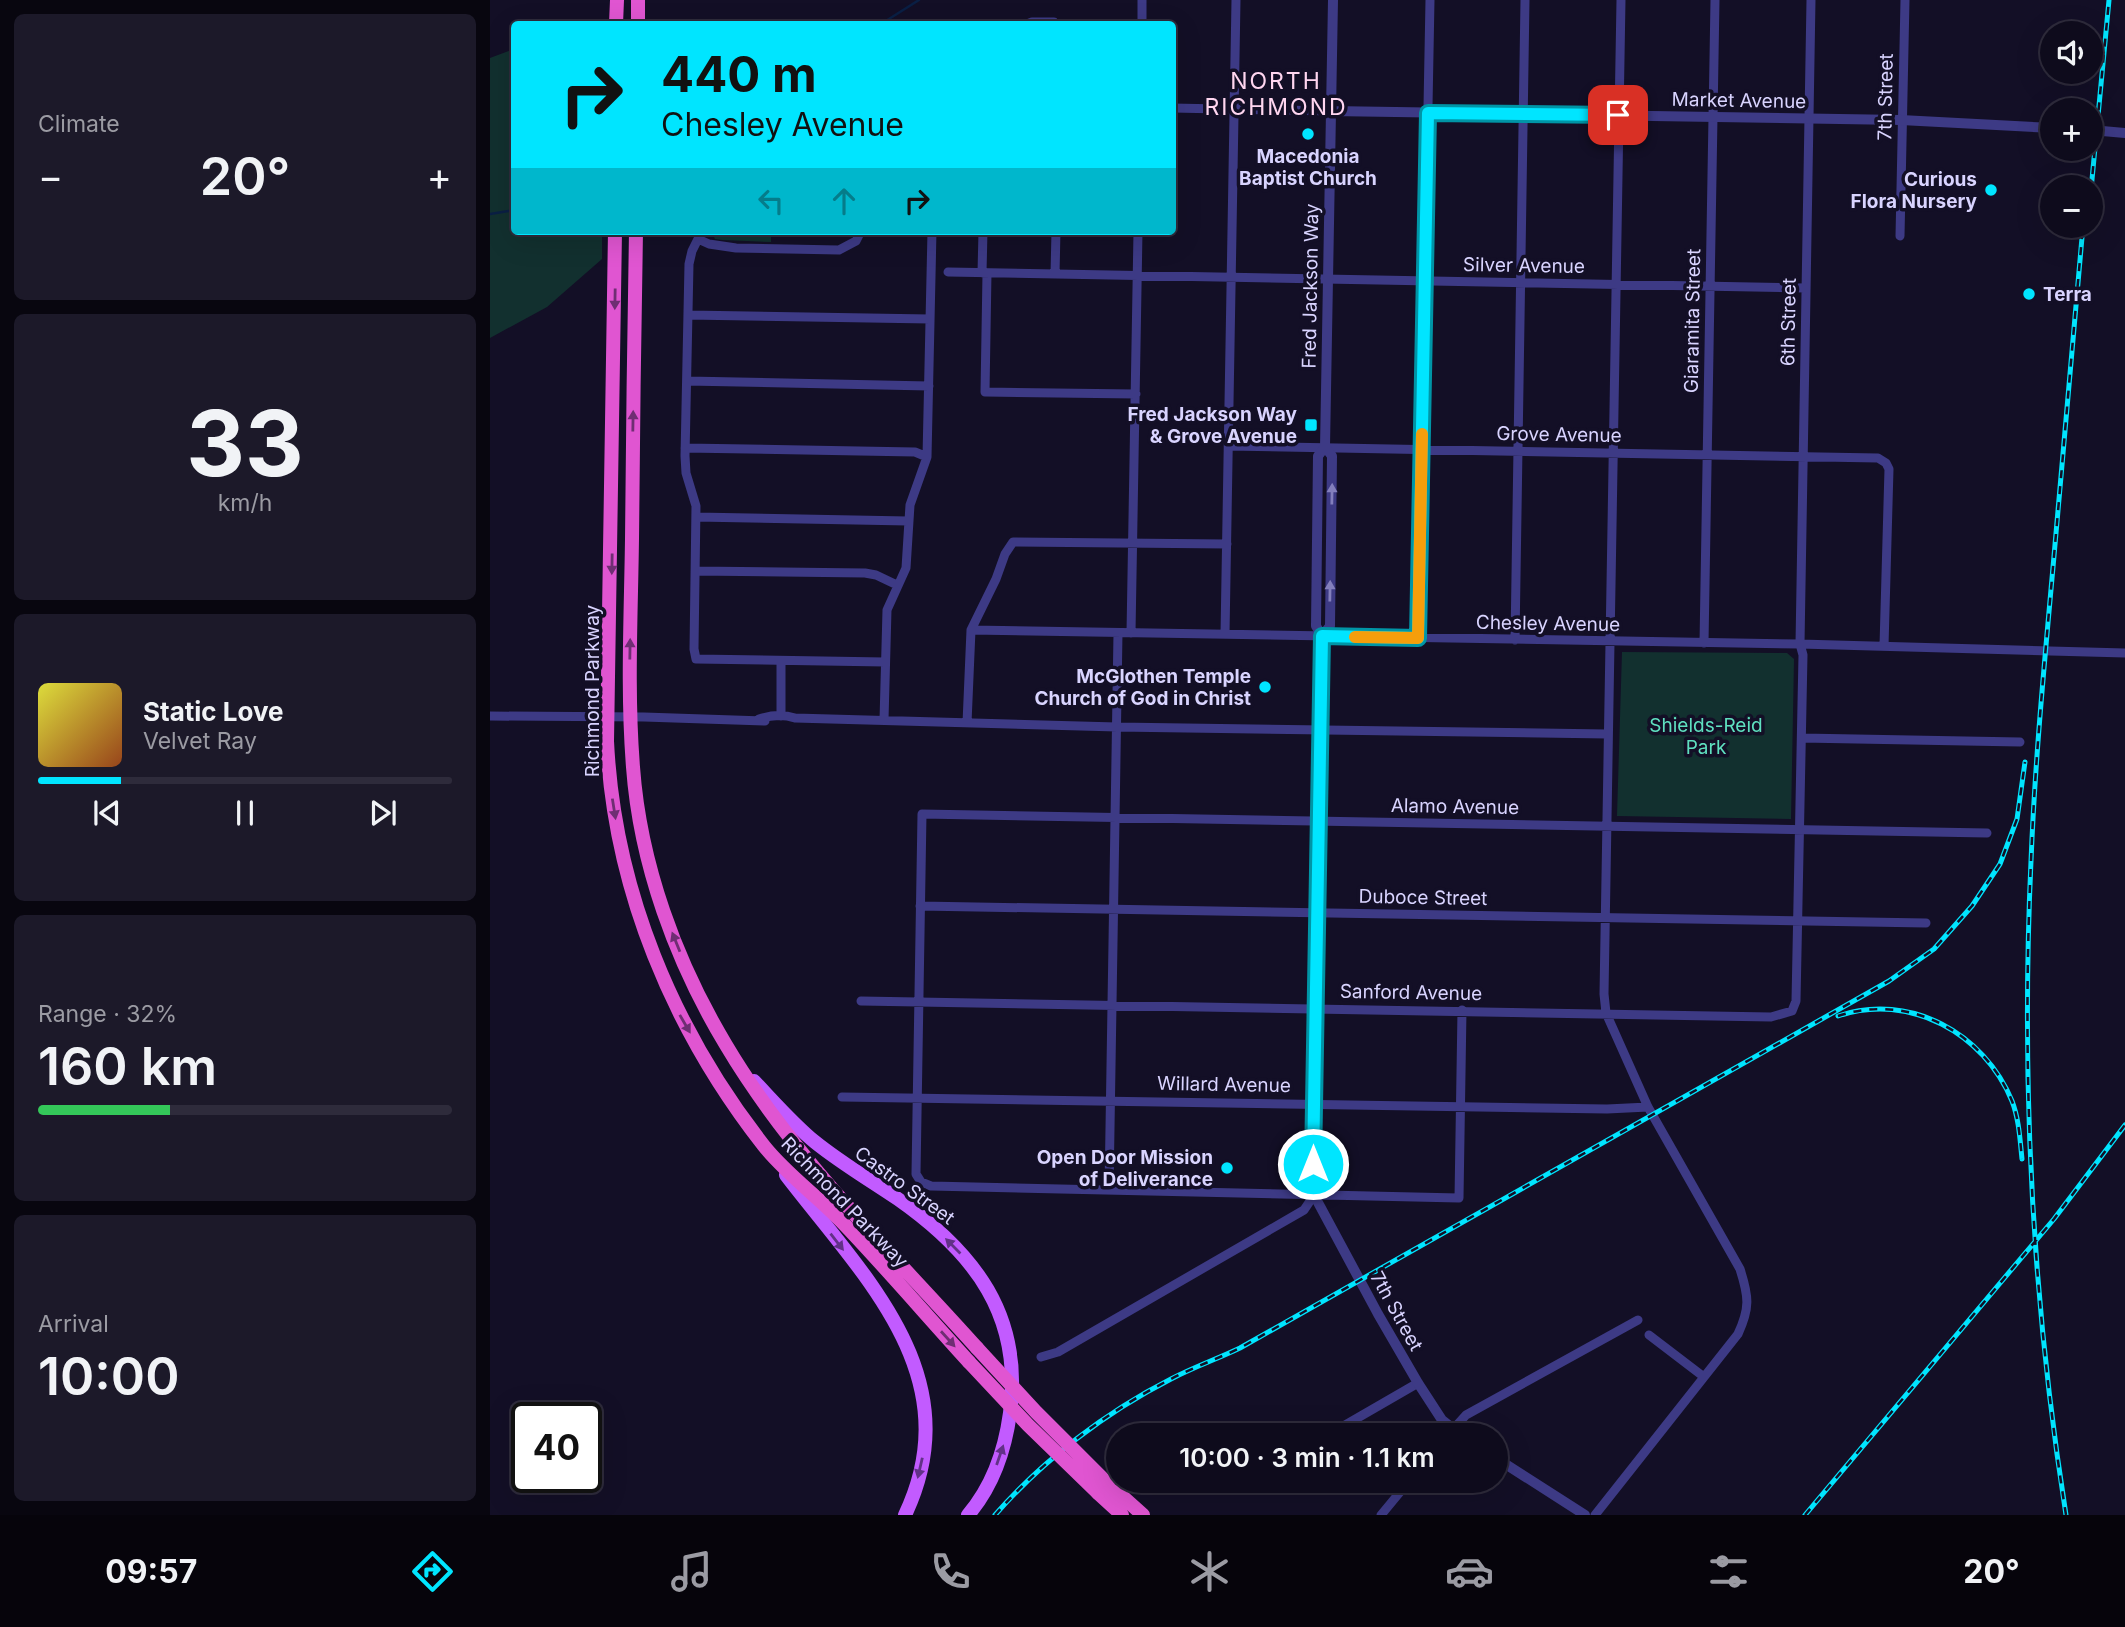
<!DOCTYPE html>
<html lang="en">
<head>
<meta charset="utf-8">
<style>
  :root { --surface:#0e0b1c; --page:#1c1929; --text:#f1f3f6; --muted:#9b9ba3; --line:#2e2b3b; --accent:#00e5ff }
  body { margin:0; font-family:Inter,sans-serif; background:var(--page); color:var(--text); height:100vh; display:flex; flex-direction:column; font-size:26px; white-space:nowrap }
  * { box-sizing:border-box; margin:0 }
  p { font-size:23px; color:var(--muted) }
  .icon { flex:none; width:38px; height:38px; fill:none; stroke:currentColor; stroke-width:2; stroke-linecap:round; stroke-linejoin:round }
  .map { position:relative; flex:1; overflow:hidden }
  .sheet { display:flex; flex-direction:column; gap:14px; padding:14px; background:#08060f; width:490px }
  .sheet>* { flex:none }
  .banner { position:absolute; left:21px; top:21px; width:665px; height:214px; border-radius:7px; box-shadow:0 7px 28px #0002,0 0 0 2px var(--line); background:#00e5ff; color:#111; overflow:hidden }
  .fabs { position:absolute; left:1550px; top:21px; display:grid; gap:14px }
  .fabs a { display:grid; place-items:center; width:63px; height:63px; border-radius:50%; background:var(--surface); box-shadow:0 7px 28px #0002,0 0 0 2px var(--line); font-size:35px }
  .speed { position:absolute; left:21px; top:1402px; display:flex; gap:14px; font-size:35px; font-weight:700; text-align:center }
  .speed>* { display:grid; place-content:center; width:91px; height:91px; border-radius:50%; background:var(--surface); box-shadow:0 7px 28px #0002,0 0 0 2px var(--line); line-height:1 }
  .speed .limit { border:4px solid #111; border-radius:10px; background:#fff; color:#111 }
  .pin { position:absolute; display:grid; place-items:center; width:60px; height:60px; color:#fff; margin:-30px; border-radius:14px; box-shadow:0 4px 10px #0006 }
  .me { position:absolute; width:77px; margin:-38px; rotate:0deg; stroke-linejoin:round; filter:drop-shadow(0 0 5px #0008) }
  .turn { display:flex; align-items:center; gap:24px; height:147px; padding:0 35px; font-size:32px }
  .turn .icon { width:91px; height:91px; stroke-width:2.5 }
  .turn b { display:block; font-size:49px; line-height:60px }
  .lanes { display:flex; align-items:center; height:66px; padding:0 35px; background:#0003; justify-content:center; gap:35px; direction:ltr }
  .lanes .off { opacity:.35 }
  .big { font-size:52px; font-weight:600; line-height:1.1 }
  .sheet .card { flex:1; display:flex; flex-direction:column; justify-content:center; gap:10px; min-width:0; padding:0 24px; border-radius:10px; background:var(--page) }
  .sheet .dial { align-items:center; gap:0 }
  .dial b { font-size:91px; line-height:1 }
  .song { display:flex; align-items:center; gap:21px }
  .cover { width:84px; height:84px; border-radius:10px; background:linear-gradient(135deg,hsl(60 70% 55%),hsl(20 70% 35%)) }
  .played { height:7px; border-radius:4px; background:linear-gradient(90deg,var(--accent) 20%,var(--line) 20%) }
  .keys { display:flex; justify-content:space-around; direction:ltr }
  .heat { display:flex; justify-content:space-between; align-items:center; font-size:38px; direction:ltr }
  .charge { height:10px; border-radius:5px; background:linear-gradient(90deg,#34c759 32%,var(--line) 0) }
  .trip { position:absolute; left:616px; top:1423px; width:402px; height:70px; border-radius:35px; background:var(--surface); box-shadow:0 7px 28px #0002,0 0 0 2px var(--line); font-weight:600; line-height:70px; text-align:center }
  .tabs { display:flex; height:112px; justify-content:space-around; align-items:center; background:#06040b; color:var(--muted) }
  .tabs .icon { width:49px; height:49px }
  .tabs .active { color:var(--accent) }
  .tabs b { font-size:32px; color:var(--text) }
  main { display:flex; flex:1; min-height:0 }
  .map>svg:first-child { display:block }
  .green { fill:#12302f }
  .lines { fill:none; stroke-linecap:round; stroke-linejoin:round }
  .stream { stroke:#0a1f44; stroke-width:2.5 }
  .minor { stroke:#3d3a85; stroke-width:9 }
  .tertiary { stroke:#3d3a85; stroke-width:10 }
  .primary { stroke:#c25bff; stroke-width:14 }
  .trunk { stroke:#e055d1; stroke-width:14 }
  .rail-casing { stroke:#00e5ff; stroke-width:5 }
  .rail { stroke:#130f26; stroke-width:2.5; stroke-dasharray:8; stroke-linecap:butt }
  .trunk-bridge { stroke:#e055d1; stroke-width:14 }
  .oneway { fill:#6f2e73 }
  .oneway2 { fill:#837fbc }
  .oneway3 { fill:#623188 }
  .route-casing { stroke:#0095a6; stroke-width:18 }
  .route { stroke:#00e5ff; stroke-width:12 }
  .slow { stroke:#f59e0b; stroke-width:12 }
  .poi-dot { fill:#00e5ff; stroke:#130f26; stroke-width:2.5 }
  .labels { text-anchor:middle; stroke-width:7; stroke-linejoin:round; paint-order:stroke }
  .street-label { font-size:19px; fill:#d9d4ff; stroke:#130f26 }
  .poi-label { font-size:19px; font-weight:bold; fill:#d9d4ff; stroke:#130f26; text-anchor:end }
  .park-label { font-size:19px; fill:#5fe0c0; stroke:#130f26 }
  .quarter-label { font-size:23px; letter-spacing:2px; fill:#ffd6f0; stroke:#130f26 }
</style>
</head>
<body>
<main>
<section class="sheet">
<div class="card"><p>Climate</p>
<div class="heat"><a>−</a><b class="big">20°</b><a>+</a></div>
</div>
<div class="card dial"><b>33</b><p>km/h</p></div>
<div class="card">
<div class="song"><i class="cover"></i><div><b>Static Love</b><p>Velvet Ray</p></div></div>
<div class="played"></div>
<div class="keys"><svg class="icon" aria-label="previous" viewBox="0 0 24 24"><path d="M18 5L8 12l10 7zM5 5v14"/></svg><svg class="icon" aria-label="pause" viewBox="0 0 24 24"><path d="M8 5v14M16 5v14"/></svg><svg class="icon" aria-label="next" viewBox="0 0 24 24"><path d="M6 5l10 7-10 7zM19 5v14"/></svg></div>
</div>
<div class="card"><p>Range · 32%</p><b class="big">160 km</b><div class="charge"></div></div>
<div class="card"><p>Arrival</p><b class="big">10:00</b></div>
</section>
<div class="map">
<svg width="1635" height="1515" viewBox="0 0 1635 1515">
  <rect width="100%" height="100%" fill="#130f26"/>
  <path class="green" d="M24 49V231H112V259L57 307 0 338V58Z
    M221 231H281V242L232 240 225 239Z
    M1132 652 1297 653 1304 659 1301 819 1127 816Z"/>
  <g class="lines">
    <path class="stream" d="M391 24 429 0
      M0 214 24 210"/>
    <path class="minor" d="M537 24 542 22H564L565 24
      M652 24V0
      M682 108 840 111
      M212 231 202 251 199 264 195 456 196 473 206 506 204 649 206 659 395 662
      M1410 236 1415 0
      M208 239 219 244 246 248 349 250 366 241 371 231
      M458 272 1315 288
      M492 273 493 231
      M497 273 495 392 646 394
      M565 274 566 231
      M198 315 440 319
      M197 381 439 386
      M739 446 1388 458 1396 463 1399 469 1394 646
      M195 448 425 452 437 457
      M206 517 418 521
      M205 571 375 573 386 575 407 585
      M481 630 1310 644 1635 653
      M641 633 648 231
      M735 634 746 0
      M928 638 940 0
      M1025 640 1035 0
      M1214 643 1225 0
      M0 716 154 717 275 721
      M291 716V661
      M269 719C281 715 293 714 305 718L627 727 1117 734
      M394 720 397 610 416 568 420 505 437 457 442 231
      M477 723 481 630 506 579 515 554 523 542 737 544
      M1312 738 1530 742
      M430 906 1436 923
      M371 1001 1281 1017 1302 1011 1306 1001 1313 655 1310 644 1321 0
      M972 1010 969 1198 441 1186 431 1182 426 1174 432 814 1497 833
      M352 1097 1117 1109 1158 1107
      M619 1190 628 633
      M1159 1335 1214 1377
      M551 1357 568 1352 814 1210 824 1195
      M838 1435 928 1383
      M958 1435 976 1415 1148 1320
      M891 1515 920 1480
      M1105 1515 1248 1334C1260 1308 1259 1297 1250 1269L1158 1107 1116 1013 1114 994 1131 0"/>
    <path class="tertiary" d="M840 111 1411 120 1563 128
      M1601 130 1635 133
      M835 447 828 456 826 626 832 636 824 1195 888 1314 928 1383 952 1420 971 1435
      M832 636 840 626 842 456 835 447 843 0
      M1006 1458 1095 1515"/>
    <path class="primary" d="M264 1081C284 1102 303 1124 325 1142 351 1163 380 1180 408 1199 485 1253 533 1316 520 1413 515 1450 502 1487 478 1515
      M296 1175C374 1277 481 1376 415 1515"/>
    <path class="trunk" d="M126 24 127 0
      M148 24V0
      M125 231 117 741C124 889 183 1030 274 1146 297 1175 329 1197 354 1224 397 1269 437 1316 479 1362
      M146 231C144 334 143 436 142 539 141 615 137 691 143 767 150 864 186 962 236 1045 303 1158 400 1251 487 1348
      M614 1480 653 1515
      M608 1493 632 1515"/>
    <g class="rail-casing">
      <path id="rail" d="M1601 190 1619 0
        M1348 1016C1420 992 1494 1033 1522 1101 1529 1119 1530 1140 1532 1159
        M505 1515C553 1460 616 1412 681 1379 704 1367 727 1359 750 1348L1399 981 1444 949 1482 906 1510 864 1527 819 1535 762
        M1315 1515 1564 1219 1635 1125
        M1576 1515C1542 1299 1531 1079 1541 861 1545 759 1555 657 1564 556 1574 446 1583 336 1593 226"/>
    </g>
    <use href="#rail" class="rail"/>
    <path class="trunk-bridge" d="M487 1348 546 1412 614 1480
      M479 1362 538 1425 608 1493"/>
  </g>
  <defs><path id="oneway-solid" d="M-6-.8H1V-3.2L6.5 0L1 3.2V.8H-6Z" transform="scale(1.75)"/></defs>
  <g class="oneway">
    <use href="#oneway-solid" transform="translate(125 299) rotate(91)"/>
    <use href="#oneway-solid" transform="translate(143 421) rotate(-89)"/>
    <use href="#oneway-solid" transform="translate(122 564) rotate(91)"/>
    <use href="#oneway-solid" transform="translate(140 649) rotate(-89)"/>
    <use href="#oneway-solid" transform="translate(124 809) rotate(81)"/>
    <use href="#oneway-solid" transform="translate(186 942) rotate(-112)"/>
    <use href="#oneway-solid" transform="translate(195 1024) rotate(60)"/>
    <use href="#oneway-solid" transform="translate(458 1339) rotate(48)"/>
  </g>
  <g class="oneway2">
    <use href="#oneway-solid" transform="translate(842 494) rotate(-89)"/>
    <use href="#oneway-solid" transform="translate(840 591) rotate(-89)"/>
  </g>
  <g class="oneway3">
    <use href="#oneway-solid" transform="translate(347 1242) rotate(52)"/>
    <use href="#oneway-solid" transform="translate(463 1246) rotate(-135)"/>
    <use href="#oneway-solid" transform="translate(510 1455) rotate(-71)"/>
    <use href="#oneway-solid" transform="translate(430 1468) rotate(103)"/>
  </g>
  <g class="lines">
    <g class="route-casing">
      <path id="route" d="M823 1164 832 636 928 638 938 113 1128 115"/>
    </g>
    <use href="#route" class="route"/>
    <path class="slow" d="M865 637 928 638 932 434"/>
  </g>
  <g class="poi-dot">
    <circle cx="818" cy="134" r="7"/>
    <circle cx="1501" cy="190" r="7"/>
    <circle cx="1539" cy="294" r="7"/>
    <rect x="814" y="418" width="14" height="14" rx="3.5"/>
    <circle cx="775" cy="687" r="7"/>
    <circle cx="737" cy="1168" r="7"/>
  </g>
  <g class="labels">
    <g class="street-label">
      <text transform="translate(1395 97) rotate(-89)" y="7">7th Street</text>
      <text transform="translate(1249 100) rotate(1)" y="7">Market Avenue</text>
      <text transform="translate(1034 265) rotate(1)" y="7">Silver Avenue</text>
      <text transform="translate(820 286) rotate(-89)" y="7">Fred Jackson Way</text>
      <text transform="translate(1202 321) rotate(-89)" y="7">Giaramita Street</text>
      <text transform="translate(1298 322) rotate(-89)" y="7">6th Street</text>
      <text transform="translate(1069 434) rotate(1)" y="7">Grove Avenue</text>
      <text transform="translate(1058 623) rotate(1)" y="7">Chesley Avenue</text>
      <text transform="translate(102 691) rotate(-90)" y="7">Richmond Parkway</text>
      <text transform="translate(965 806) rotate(1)" y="7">Alamo Avenue</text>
      <text transform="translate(933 897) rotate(1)" y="7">Duboce Street</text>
      <text transform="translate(921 992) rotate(1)" y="7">Sanford Avenue</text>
      <text transform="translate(734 1084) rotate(1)" y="7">Willard Avenue</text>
      <text transform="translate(415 1185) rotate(36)" y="7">Castro Street</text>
      <text transform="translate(355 1202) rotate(46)" y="7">Richmond Parkway</text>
      <text transform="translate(907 1311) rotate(61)" y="7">7th Street</text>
    </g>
    <g class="poi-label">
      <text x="818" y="163" text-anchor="middle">Macedonia<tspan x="818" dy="22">Baptist Church</tspan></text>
      <text x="1487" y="186">Curious<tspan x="1487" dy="22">Flora Nursery</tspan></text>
      <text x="1553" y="301" text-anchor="start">Terra</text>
      <text x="807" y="421">Fred Jackson Way<tspan x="807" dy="22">&amp; Grove Avenue</tspan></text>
      <text x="761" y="683">McGlothen Temple<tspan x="761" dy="22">Church of God in Christ</tspan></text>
      <text x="723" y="1164">Open Door Mission<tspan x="723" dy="22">of Deliverance</tspan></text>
    </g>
    <g class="park-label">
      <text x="1216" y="732">Shields-Reid<tspan x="1216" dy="22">Park</tspan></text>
    </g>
    <g class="quarter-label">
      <text x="786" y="89">NORTH<tspan x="786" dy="26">RICHMOND</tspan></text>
    </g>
  </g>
</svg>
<div class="fabs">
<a><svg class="icon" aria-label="sound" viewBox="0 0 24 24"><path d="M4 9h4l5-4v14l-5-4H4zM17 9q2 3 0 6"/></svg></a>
<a>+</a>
<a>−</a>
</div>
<div class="speed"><div class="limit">40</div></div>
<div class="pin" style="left:1128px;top:115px;background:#d93025"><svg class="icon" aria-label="arrive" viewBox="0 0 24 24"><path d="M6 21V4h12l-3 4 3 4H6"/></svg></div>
<svg class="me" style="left:823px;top:1164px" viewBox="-20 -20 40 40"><circle r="17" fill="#00e5ff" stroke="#fff" stroke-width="3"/><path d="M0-11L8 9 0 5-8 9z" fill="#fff"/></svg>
<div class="trip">10:00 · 3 min · 1.1 km</div>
<div class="banner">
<div class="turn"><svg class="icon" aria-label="right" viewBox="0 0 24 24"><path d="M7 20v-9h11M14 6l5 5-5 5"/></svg><div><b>440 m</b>Chesley Avenue</div></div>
<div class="lanes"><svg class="icon off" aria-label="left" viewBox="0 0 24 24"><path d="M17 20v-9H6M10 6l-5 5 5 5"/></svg><svg class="icon off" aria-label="ahead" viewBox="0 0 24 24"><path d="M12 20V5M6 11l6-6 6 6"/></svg><svg class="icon" aria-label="right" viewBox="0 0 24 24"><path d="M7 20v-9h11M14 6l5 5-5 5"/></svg></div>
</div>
</div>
</main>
<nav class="tabs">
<b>09:57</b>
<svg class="icon active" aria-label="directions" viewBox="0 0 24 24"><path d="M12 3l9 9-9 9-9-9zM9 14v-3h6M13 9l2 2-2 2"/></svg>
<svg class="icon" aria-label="music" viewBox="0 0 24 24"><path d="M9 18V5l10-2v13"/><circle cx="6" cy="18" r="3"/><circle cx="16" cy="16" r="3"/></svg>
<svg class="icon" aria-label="phone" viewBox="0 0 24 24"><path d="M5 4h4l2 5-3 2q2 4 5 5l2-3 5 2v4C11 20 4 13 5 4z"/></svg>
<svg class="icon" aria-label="climate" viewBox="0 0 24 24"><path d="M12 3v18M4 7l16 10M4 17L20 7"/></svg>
<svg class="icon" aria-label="car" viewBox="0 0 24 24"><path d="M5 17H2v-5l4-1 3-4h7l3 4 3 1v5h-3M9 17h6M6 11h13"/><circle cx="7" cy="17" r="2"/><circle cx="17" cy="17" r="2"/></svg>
<svg class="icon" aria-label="filters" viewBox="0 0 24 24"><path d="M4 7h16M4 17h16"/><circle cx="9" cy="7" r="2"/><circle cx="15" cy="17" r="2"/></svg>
<b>20°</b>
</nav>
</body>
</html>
